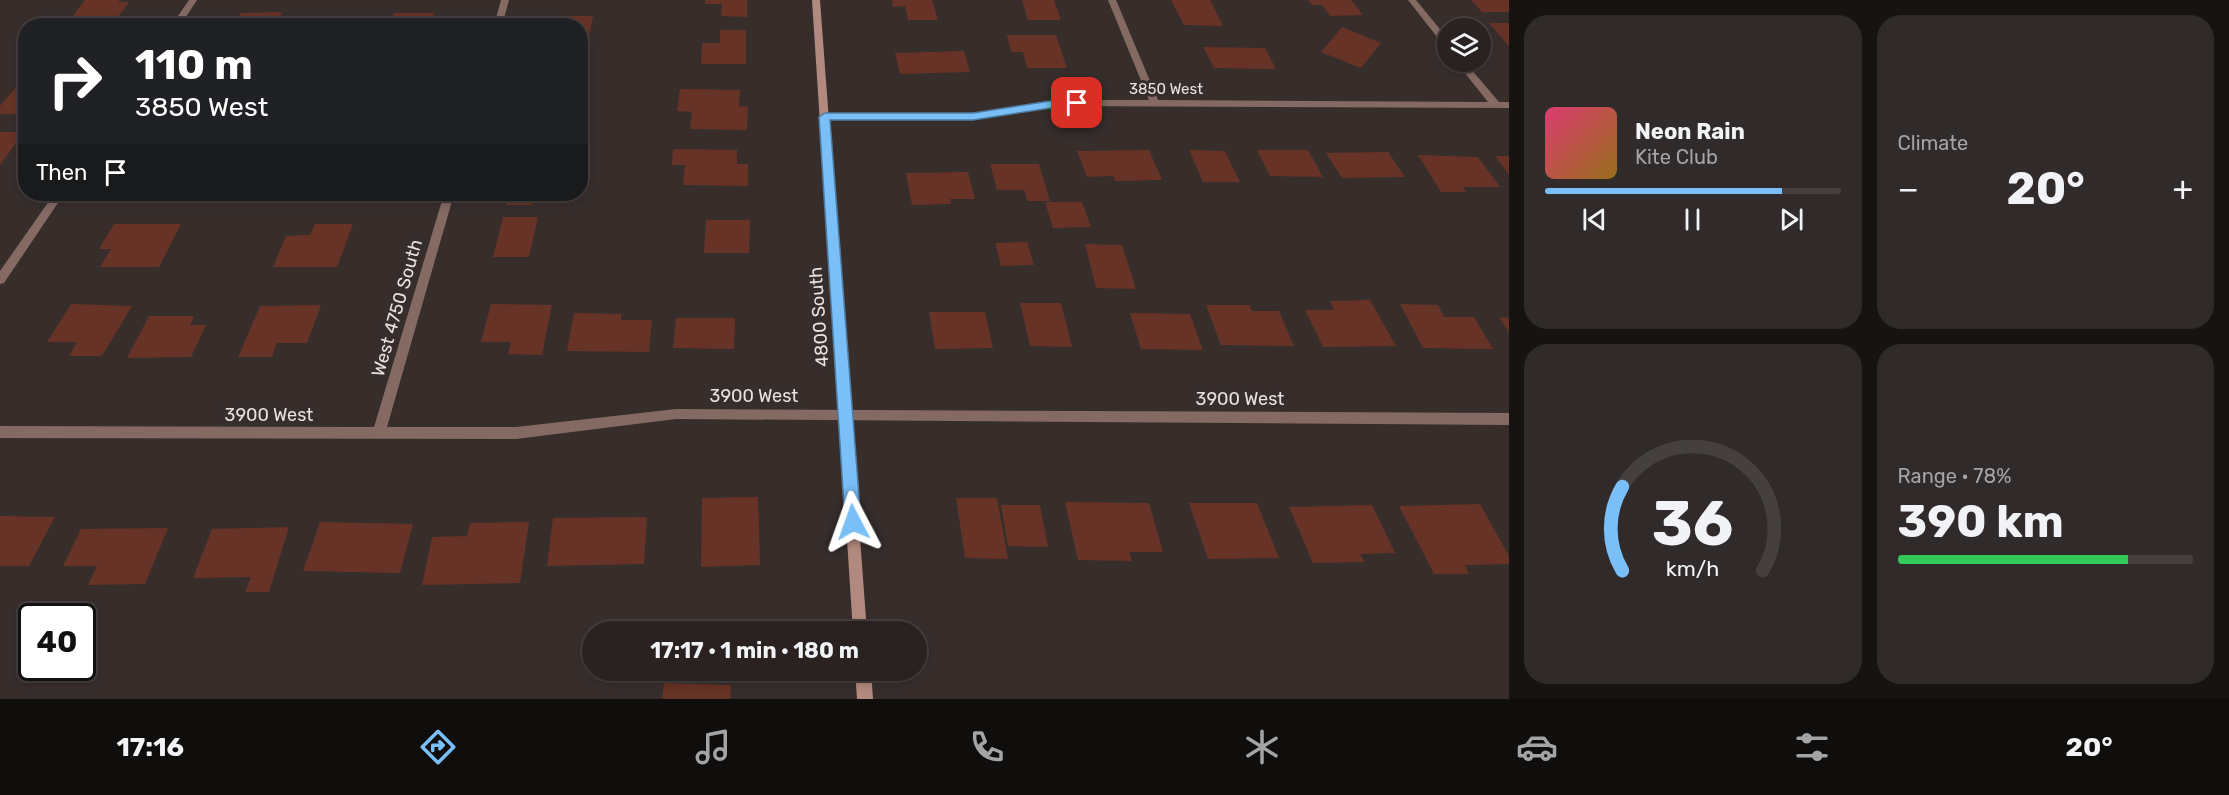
<!DOCTYPE html>
<html lang="en">
<head>
<meta charset="utf-8">
<style>
  :root { --surface:#292221; --page:#312a2a; --text:#f1f3f6; --muted:#a5a4a5; --line:#453f3f; --accent:#7abff8 }
  body { margin:0; font-family:Rubik,sans-serif; background:var(--page); color:var(--text); height:100vh; display:flex; flex-direction:column; font-size:22px; white-space:nowrap }
  * { box-sizing:border-box; margin:0 }
  p { font-size:20px; color:var(--muted) }
  .icon { flex:none; width:33px; height:33px; fill:none; stroke:currentColor; stroke-width:2; stroke-linecap:round; stroke-linejoin:round }
  .map { position:relative; flex:1; overflow:hidden }
  .details { display:flex; flex-direction:column; gap:15px; padding:15px; background:#171312; width:720px }
  .details>* { flex:none }
  .guide { position:absolute; left:18px; top:18px; width:570px; height:183px; border-radius:24px; box-shadow:0 3px 9px #0003,0 0 0 2px var(--line); background:#202124; color:#fff; overflow:hidden }
  .tools { position:absolute; left:1437px; top:18px; display:grid; gap:12px }
  .tools a { display:grid; place-items:center; width:54px; height:54px; border-radius:50%; background:var(--surface); box-shadow:0 3px 9px #0003,0 0 0 2px var(--line); font-size:30px }
  .speed { position:absolute; left:18px; top:603px; display:flex; gap:12px; font-size:30px; font-weight:700; text-align:center }
  .speed>* { display:grid; place-content:center; width:78px; height:78px; border-radius:50%; background:var(--surface); box-shadow:0 3px 9px #0003,0 0 0 2px var(--line); line-height:1 }
  .speed .limit { border:3px solid #111; border-radius:9px; background:#fff; color:#111 }
  .pin { position:absolute; display:grid; place-items:center; width:51px; height:51px; color:#fff; margin:-26px; border-radius:12px; box-shadow:0 3px 9px #0006 }
  .me { position:absolute; width:66px; margin:-33px; rotate:356deg; stroke-linejoin:round; filter:drop-shadow(0 0 4px #0008) }
  .turn { display:flex; align-items:center; gap:21px; height:126px; padding:0 18px; font-size:27px }
  .turn .icon { width:78px; height:78px; stroke-width:2.5 }
  .turn b { display:block; font-size:42px; line-height:51px }
  .then { display:flex; align-items:center; height:57px; padding:0 18px; background:#0003; gap:12px; font-size:22px }
  .big { font-size:45px; font-weight:700; line-height:1.1 }
  .details .card { flex:1; display:flex; flex-direction:column; justify-content:center; gap:9px; min-width:0; padding:0 21px; border-radius:24px; background:var(--page) }
  .details .dial { align-items:center; gap:0 }
  .dial svg { height:156px; overflow:visible; fill:none; stroke:var(--line); stroke-width:7; stroke-linecap:round; text-anchor:middle }
  .dial text { fill:var(--text); stroke:none }
  .song { display:flex; align-items:center; gap:18px }
  .cover { width:72px; height:72px; border-radius:9px; background:linear-gradient(135deg,hsl(340 70% 55%),hsl(40 70% 35%)) }
  .played { height:6px; border-radius:3px; background:linear-gradient(90deg,var(--accent) 80%,var(--line) 80%) }
  .keys { display:flex; justify-content:space-around; direction:ltr }
  .heat { display:flex; justify-content:space-between; align-items:center; font-size:33px; direction:ltr }
  .charge { height:9px; border-radius:4px; background:linear-gradient(90deg,#34c759 78%,var(--line) 0) }
  .details .tiles { flex:1; display:grid; gap:15px; grid-template-columns:repeat(2,1fr) }
  .trip { position:absolute; left:582px; top:621px; width:345px; height:60px; border-radius:30px; background:var(--surface); box-shadow:0 3px 9px #0003,0 0 0 2px var(--line); font-weight:700; line-height:60px; text-align:center }
  .menu { display:flex; height:96px; justify-content:space-around; align-items:center; background:#100e0d; color:var(--muted) }
  .menu .icon { width:42px; height:42px }
  .menu .selected { color:var(--accent) }
  .menu b { font-size:27px; color:var(--text) }
  main { display:flex; flex:1; min-height:0 }
  .map>svg:first-child { display:block }
  .building { fill:#673326 }
  .lines { fill:none; stroke-linecap:round; stroke-linejoin:round }
  .street { fill:#846a63; fill-rule:evenodd }
  .secondary { fill:#b2897f; fill-rule:evenodd }
  .route { fill:#7abff8; stroke:#4f7ca1; stroke-width:1.5 }
  .labels { text-anchor:middle; stroke-width:6; stroke-linejoin:round; paint-order:stroke }
  .far-street-label { font-size:15px; fill:#e9e2e1; stroke:#372e2c }
  .street-label { font-size:18px; fill:#e9e2e1; stroke:#372e2c }
</style>
</head>
<body>
<main>
<div class="map">
<svg width="1509" height="699" viewBox="0 0 1509 699">
  <rect width="100%" height="100%" fill="#372e2c"/>
  <path class="building" d="M85 0H120L118 2H129L118 17 71 18Z
    M705 0H747V17L721 16 722 4H705Z
    M892 0H932L938 20H908L905 6 893 7Z
    M1022 0H1054L1061 20H1028Z
    M1171 0H1210L1223 26 1184 25Z
    M1308 0H1351L1363 15 1330 16 1322 5H1312Z
    M1471 0H1509V12H1482Z
    M282 12 275 26H233L241 13Z
    M394 13H434L430 26H389Z
    M561 16H593L588 41H580V26H559Z
    M1489 23H1509V46Z
    M1342 27 1381 43 1361 68 1321 52Z
    M720 30H746V64H701L702 43H720Z
    M1007 35H1056L1067 68H1027L1023 52H1011Z
    M1203 47 1265 48 1276 69 1214 68Z
    M964 51 970 72 900 74 895 53Z
    M20 82H26V114H0V106Z
    M680 89 740 90 739 106 748 107 747 130 690 129 692 112 677 111Z
    M0 132H24L0 165Z
    M673 149 737 150V164H748V186L683 185 685 165H672Z
    M1149 150 1162 180 1115 181 1113 176 1087 177 1077 151Z
    M1189 150 1225 151 1240 182H1203Z
    M1257 150H1308L1323 177 1270 176Z
    M1388 152 1405 177 1342 178 1326 153Z
    M1418 155 1478 157 1500 187H1463L1466 192H1441Z
    M1495 156H1509V175Z
    M990 164H1039L1050 201H1027L1024 190H997Z
    M968 172 975 199H950L951 204 912 205 906 173Z
    M131 194H172L170 197H129Z
    M509 194H548L547 197 534 196 532 205H506Z
    M1045 202H1082L1091 227 1053 228Z
    M503 217H538L529 257H493Z
    M706 220H750L749 253H704Z
    M114 224H181L159 267H100L111 249H99Z
    M315 224H353L337 267H273L286 236 310 235Z
    M1027 242 1034 265 1001 266 995 243Z
    M1085 244 1122 245 1136 289 1096 288Z
    M1370 300 1396 346 1323 347 1305 310H1334L1330 301Z
    M1020 303H1061L1072 347 1030 346Z
    M71 304 132 306 102 356H69L77 342H47Z
    M491 304 552 305 542 355 508 354 511 342H481Z
    M1400 304 1438 305 1444 317H1474L1493 349 1423 348Z
    M321 305 307 343H277L272 357H238L260 306Z
    M1206 305H1249L1252 311H1279L1294 346 1221 345Z
    M929 312H985L993 348 935 349Z
    M574 313 621 314V320H652L649 352 567 351Z
    M1130 313 1190 314 1203 350 1141 349Z
    M149 316H194L190 325H206L191 357 127 358Z
    M1499 317 1509 318V333Z
    M676 318H735L734 349 673 348Z
    M758 497 760 565 701 567 702 498Z
    M956 498H997L1008 559 965 558Z
    M1065 502 1149 503 1163 552H1129L1132 561 1078 560Z
    M1189 503H1257L1279 558 1208 559Z
    M1480 504 1509 556V564L1465 565 1469 574H1434L1399 506Z
    M1001 505H1040L1048 547 1008 546Z
    M1372 505 1395 553 1360 554 1365 562 1313 563 1289 507Z
    M0 516 55 517 29 566H0Z
    M647 517 644 564 547 566 553 518Z
    M320 522 413 524 400 573 303 571Z
    M529 522 520 583 422 585 432 537 467 536 470 523Z
    M289 527 269 592H245L251 577 193 578 212 529Z
    M168 528 145 584 88 585 97 566H63L81 529Z
    M664 683 731 685 730 699H662Z"/>
  <g class="lines">
    <path class="street" d="M189 0H197L180 26H171Z
      M501 0H509L502 26H494Z
      M1108 0H1116L1158 100 1488 102 1456 62H1465L1499 102H1509V108L1057 106 973 119 825 120 820 117 825 114 973 113 1057 100H1149Z
      M1408 0H1416L1448 39V48L1445 47Z
      M54 194H64L4 283 0 284V271Z
      M444 194H454L387 427H516L676 409 1509 413V425L676 419 516 439 0 438V426L374 427Z"/>
    <path class="secondary" d="M812 0H820L867 632H853Z
      M855 670H871L873 699H857Z"/>
  </g>
  <path class="route" d="M1057 100H1077L1082 103 1077 107H1057L973 120H830L861 522 858 527 853 529 847 527 845 522 819 117 825 113H973Z"/>
  <g class="labels">
    <g class="far-street-label">
      <text x="1166" y="94">3850 West</text>
    </g>
    <g class="street-label">
      <text transform="translate(397 308) rotate(-74)" y="6">West 4750 South</text>
      <text transform="translate(819 317) rotate(-94)" y="6">4800 South</text>
      <text x="754" y="402">3900 West</text>
      <text x="1240" y="405">3900 West</text>
      <text x="269" y="421">3900 West</text>
    </g>
  </g>
</svg>
<div class="tools">
<a><svg class="icon" aria-label="layers" viewBox="0 0 24 24"><path d="M12 4l9 5-9 5-9-5zM3 14l9 5 9-5"/></svg></a>
</div>
<div class="speed"><div class="limit">40</div></div>
<div class="pin" style="left:1077px;top:103px;background:#d93025"><svg class="icon" aria-label="arrive" viewBox="0 0 24 24"><path d="M6 21V4h12l-3 4 3 4H6"/></svg></div>
<svg class="me" style="left:853px;top:522px" viewBox="-20 -20 40 40"><path d="M0-17L14 15 0 8-14 15z" fill="#7abff8" stroke="#fff" stroke-width="4"/></svg>
<div class="trip">17:17 · 1 min · 180 m</div>
<div class="guide">
<div class="turn"><svg class="icon" aria-label="right" viewBox="0 0 24 24"><path d="M7 20v-9h11M14 6l5 5-5 5"/></svg><div><b>110 m</b>3850 West</div></div>
<div class="then">Then<svg class="icon" aria-label="arrive" viewBox="0 0 24 24"><path d="M6 21V4h12l-3 4 3 4H6"/></svg></div>
</div>
</div>
<section class="details">
<div class="tiles">
<div class="card">
<div class="song"><i class="cover"></i><div><b>Neon Rain</b><p>Kite Club</p></div></div>
<div class="played"></div>
<div class="keys"><svg class="icon" aria-label="previous" viewBox="0 0 24 24"><path d="M18 5L8 12l10 7zM5 5v14"/></svg><svg class="icon" aria-label="pause" viewBox="0 0 24 24"><path d="M8 5v14M16 5v14"/></svg><svg class="icon" aria-label="next" viewBox="0 0 24 24"><path d="M6 5l10 7-10 7zM19 5v14"/></svg></div>
</div>
<div class="card"><p>Climate</p>
<div class="heat"><a>−</a><b class="big">20°</b><a>+</a></div>
</div>
<div class="card dial"><svg viewBox="0 0 100 80">
<path d="M14 69A42 42 0 1 1 86 69"/>
<path d="M14 69A42 42 0 0 1 14 26" stroke="#7abff8"/>
<text x="50" y="56" font-size="32" font-weight="700">36</text>
<text x="50" y="72" font-size="11">km/h</text>
</svg></div>
<div class="card"><p>Range · 78%</p><b class="big">390 km</b><div class="charge"></div></div>
</div>
</section>
</main>
<nav class="menu">
<b>17:16</b>
<svg class="icon selected" aria-label="directions" viewBox="0 0 24 24"><path d="M12 3l9 9-9 9-9-9zM9 14v-3h6M13 9l2 2-2 2"/></svg>
<svg class="icon" aria-label="music" viewBox="0 0 24 24"><path d="M9 18V5l10-2v13"/><circle cx="6" cy="18" r="3"/><circle cx="16" cy="16" r="3"/></svg>
<svg class="icon" aria-label="phone" viewBox="0 0 24 24"><path d="M5 4h4l2 5-3 2q2 4 5 5l2-3 5 2v4C11 20 4 13 5 4z"/></svg>
<svg class="icon" aria-label="climate" viewBox="0 0 24 24"><path d="M12 3v18M4 7l16 10M4 17L20 7"/></svg>
<svg class="icon" aria-label="car" viewBox="0 0 24 24"><path d="M5 17H2v-5l4-1 3-4h7l3 4 3 1v5h-3M9 17h6M6 11h13"/><circle cx="7" cy="17" r="2"/><circle cx="17" cy="17" r="2"/></svg>
<svg class="icon" aria-label="filters" viewBox="0 0 24 24"><path d="M4 7h16M4 17h16"/><circle cx="9" cy="7" r="2"/><circle cx="15" cy="17" r="2"/></svg>
<b>20°</b>
</nav>
</body>
</html>
